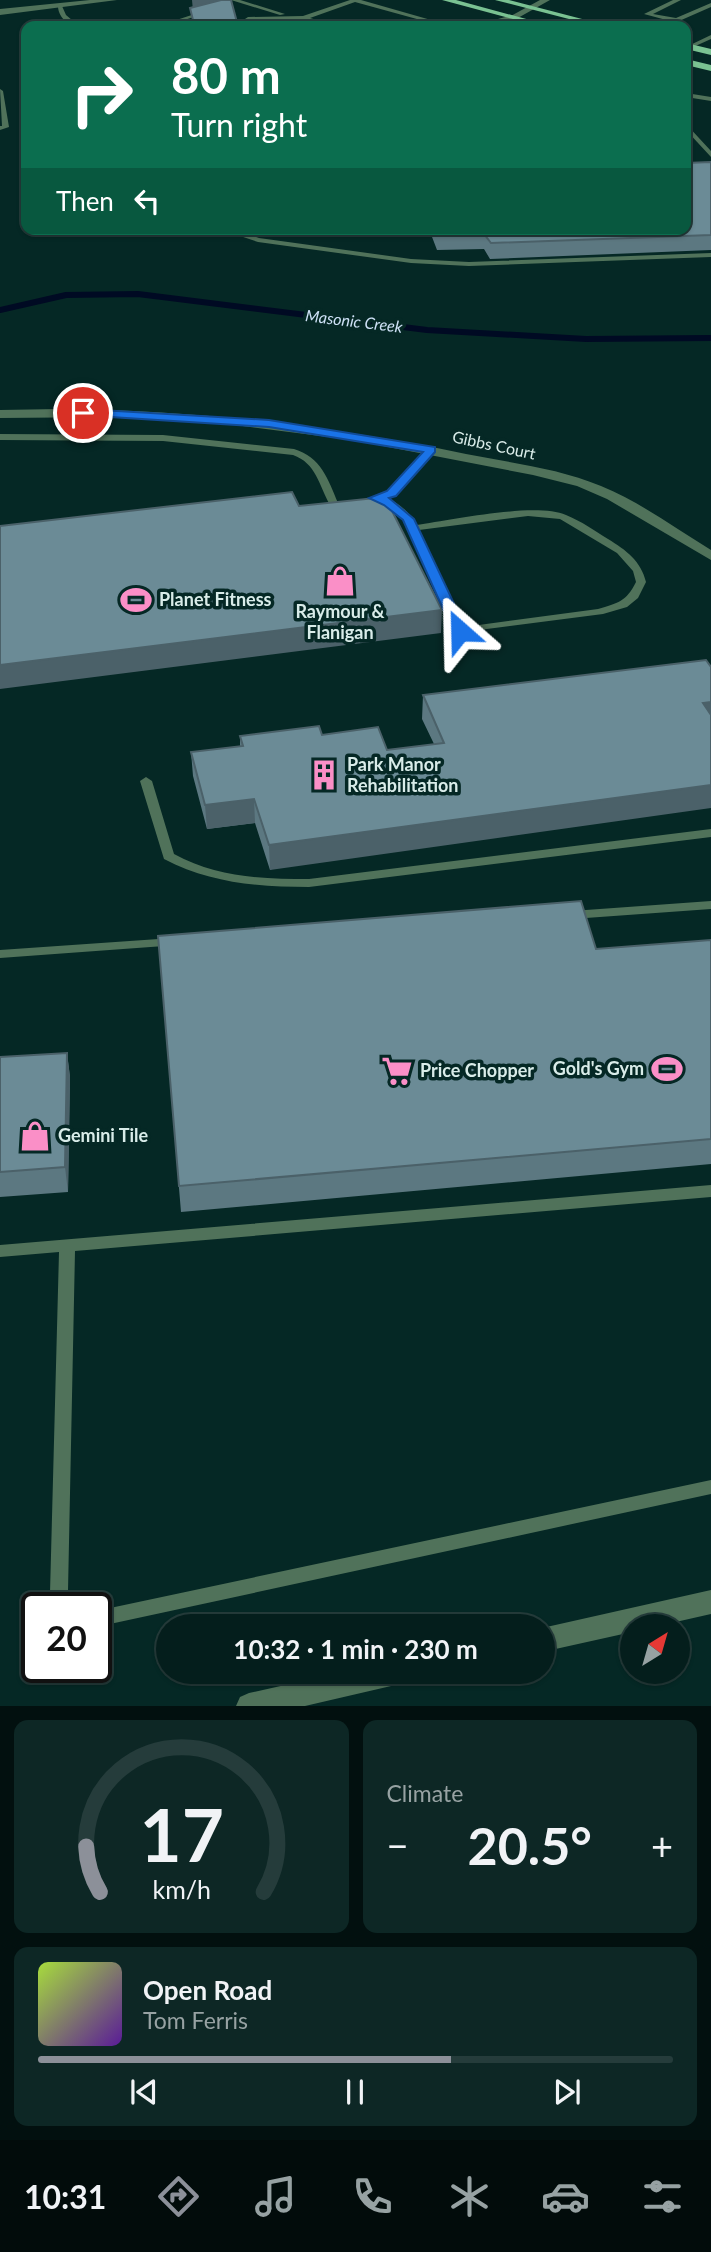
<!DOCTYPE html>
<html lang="en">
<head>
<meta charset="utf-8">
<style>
  :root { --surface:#041e1c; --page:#0d2725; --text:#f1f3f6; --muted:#97a2a3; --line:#253c3b; --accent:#8c9099 }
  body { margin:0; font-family:Lato,sans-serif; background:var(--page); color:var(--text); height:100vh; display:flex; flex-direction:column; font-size:26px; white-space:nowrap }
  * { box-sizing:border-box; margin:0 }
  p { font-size:23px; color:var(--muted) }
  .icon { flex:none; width:38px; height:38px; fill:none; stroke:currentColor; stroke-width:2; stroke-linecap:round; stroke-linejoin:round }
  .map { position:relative; height:1706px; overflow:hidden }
  .sheet { display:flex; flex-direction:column; gap:14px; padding:14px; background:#02100f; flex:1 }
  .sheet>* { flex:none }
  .top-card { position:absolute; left:21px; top:21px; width:670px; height:214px; border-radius:14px; box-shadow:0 2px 5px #0004,0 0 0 2px var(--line); background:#0b6e4f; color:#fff; overflow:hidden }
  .needle { width:46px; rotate:37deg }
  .controls { position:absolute; left:620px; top:1614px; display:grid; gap:14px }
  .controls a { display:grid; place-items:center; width:70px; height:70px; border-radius:50%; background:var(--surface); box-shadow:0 2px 5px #0004,0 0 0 2px var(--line); font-size:35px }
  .speed { position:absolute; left:21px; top:1592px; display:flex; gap:14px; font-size:35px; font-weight:700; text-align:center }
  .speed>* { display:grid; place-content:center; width:91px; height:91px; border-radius:50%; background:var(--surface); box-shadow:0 2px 5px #0004,0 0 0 2px var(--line); line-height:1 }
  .speed .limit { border:4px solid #111; border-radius:10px; background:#fff; color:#111 }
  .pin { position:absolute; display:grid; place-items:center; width:60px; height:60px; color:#fff; margin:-30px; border:4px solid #fff; border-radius:50%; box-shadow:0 2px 7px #0007 }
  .me { position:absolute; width:77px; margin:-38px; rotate:335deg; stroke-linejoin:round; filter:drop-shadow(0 0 5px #0008) }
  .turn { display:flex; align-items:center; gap:24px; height:147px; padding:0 35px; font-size:32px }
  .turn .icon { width:91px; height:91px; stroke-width:2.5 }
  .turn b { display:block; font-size:49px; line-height:60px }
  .then { display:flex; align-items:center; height:66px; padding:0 35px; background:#0003; gap:14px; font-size:26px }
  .big { font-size:52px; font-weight:700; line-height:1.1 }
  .sheet .tile { flex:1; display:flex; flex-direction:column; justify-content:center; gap:10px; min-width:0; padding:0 24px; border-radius:14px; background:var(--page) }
  .sheet .dial { align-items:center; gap:0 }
  .dial svg { height:182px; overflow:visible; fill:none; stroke:var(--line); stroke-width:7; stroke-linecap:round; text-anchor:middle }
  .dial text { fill:var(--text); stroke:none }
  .song { display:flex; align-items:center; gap:21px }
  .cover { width:84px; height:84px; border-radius:10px; background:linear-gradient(135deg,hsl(80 70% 55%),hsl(270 70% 35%)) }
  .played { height:7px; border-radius:4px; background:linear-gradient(90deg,var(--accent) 65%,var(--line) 65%) }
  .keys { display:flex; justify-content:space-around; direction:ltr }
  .heat { display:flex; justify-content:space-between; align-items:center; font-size:38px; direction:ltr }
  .sheet .tiles { flex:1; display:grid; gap:14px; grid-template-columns:1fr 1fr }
  .tile:last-child { grid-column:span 2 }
  .trip { position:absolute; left:156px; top:1614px; width:399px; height:70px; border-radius:35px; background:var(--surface); box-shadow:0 2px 5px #0004,0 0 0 2px var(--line); font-weight:700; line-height:70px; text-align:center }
  .dock { display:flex; height:112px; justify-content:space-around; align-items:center; background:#020c0b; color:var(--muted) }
  .dock .icon { width:49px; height:49px }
  .dock .on { color:var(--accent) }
  .dock b { font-size:32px; color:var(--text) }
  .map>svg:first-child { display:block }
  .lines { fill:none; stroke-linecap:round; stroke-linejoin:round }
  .stream { stroke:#000a23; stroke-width:6 }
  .service { fill:#50725a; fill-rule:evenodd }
  .minor { fill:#50725a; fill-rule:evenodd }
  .tertiary { fill:#50725a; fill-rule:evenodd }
  .primary { fill:#7ac292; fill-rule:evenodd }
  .wall { fill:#5c7881 }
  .shaded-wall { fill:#4b6169 }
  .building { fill:#6b8b96; stroke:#4b6169; stroke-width:2 }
  .route { fill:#1a73e8; stroke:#114b97; stroke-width:2 }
  .labels { text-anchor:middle; stroke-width:7; stroke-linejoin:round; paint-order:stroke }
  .far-water-label { font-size:16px; font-style:italic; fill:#cee1f6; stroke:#052825 }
  .far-street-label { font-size:16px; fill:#d9ece9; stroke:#052825 }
  .poi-label { font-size:18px; font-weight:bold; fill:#d9ece9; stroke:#052825; text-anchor:start }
</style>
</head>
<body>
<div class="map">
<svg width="711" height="1706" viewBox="0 0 711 1706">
  <rect width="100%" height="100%" fill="#052825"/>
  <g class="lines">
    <path class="stream" d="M0 310 66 295 138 294 427 330 586 339 711 338"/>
    <path class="service" d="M231 0H240L285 14 280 15Z
      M350 0H361L445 24 432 26 435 24 355 2 310 18 338 26H329L304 20 248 21 245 19 248 17 303 16Z
      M673 0H681L653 14 676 18 711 3V7L670 25 667 23 670 21 644 14Z
      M58 6H62L66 15 79 26C67 26 58 16 58 6Z
      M204 11 209 12 166 26H158Z
      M513 15 515 18 482 26H472Z
      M711 35V39L691 48 686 47Z
      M0 89 3 91 9 127 0 130V126H2Z
      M686 93 711 97V101L686 97Z
      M686 124 711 151V157L686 130Z
      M219 229H232L259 238 411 259 469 262 711 253V257L469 266 411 263 258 242Z
      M0 434 163 435 294 449C321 457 328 479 338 503L336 505H330C319 485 316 463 293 455L163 441 0 440Z
      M431 447 434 448V452L395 496 386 498C398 502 411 513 416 525 451 520 535 502 566 515 581 521 595 531 608 539 626 550 641 561 646 582L638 598 627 607 603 614 456 633 404 519 385 504 370 498 389 492 428 448ZM528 516 560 519 617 553 633 571 636 582C626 602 618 603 598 609L464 627 419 530Z
      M146 777 152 781 174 854C216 877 261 879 309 879L711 829V837L309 887C258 887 210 883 164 859L140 781Z
      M711 901V909L572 919 566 915 572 911Z
      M173 938 178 939 179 942 178 945 0 958V950Z
      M711 1185V1197L75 1251 68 1591 80 1608H60L50 1593 59 1252 0 1257V1245Z
      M711 1480V1494L96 1627V1611Z"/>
    <path class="minor" d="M90 0H117L0 15V9Z
      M540 0H550L516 19 509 17Z
      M59 409C197 410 331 426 466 454 511 463 558 468 601 486 640 502 675 528 711 550V560L607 499 577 486 533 475 352 440 235 425 118 417 0 418V410Z"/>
    <path class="tertiary" d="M711 1590V1614L658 1626H632V1632L542 1652V1628Z
      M347 1671H417L413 1680 404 1683 305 1706H236L240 1697 249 1693Z"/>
    <path class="primary" d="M442 0H456L552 26H539Z
      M495 0H509L609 26H596Z
      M686 43 711 49V55L686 49Z
      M686 59 711 65V71L686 65Z"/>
  </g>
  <path class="wall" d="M711 162V250L490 259 484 249 437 250 429 229H686Z
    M241 229H338L254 234Z
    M706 660 270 870 255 823 207 829 193 776 191 752 240 746V736L322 735 387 750 434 744 422 719 423 695Z
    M158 936 596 949 711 940V1164L181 1212Z
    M67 1053 70 1077 68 1192 0 1197V1057Z"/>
  <path class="shaded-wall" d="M192 0H222L193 11Z
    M442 610 441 633 0 689V665Z
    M711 702V725L703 703Z
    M711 785V808L270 870 269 845Z
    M254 799 255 823 207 829 205 805Z
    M67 1053 70 1077 68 1192 65 1167Z"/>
  <path class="building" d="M221 0H231L238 26H186L185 20H193L190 8Z
    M711 162V235L491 243 484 234 437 235 435 229H686V163Z
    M292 492 299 506 385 497 442 610 0 665V526Z
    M706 660 711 667V702L703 703 711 715V785L269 845 254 799 205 805 191 752 243 746 240 736 319 726 322 735 378 727 387 750 444 743 423 695Z
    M581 901 596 949 711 940V1139L179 1186 158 936Z
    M67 1053 65 1167 0 1172V1057Z"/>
  <path class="route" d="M83 409 269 420 435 447V452L396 496 389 498 414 519 467 631 460 635 453 631 403 520 384 505 369 498 387 491 423 452 269 427 79 415V410Z"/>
  <defs>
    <g id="shop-bare" transform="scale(2.415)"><path d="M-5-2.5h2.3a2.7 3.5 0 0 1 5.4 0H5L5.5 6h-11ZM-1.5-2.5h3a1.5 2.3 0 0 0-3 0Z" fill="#fa8fc7" stroke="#052825" stroke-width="2.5" paint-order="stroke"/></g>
    <g id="stadium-bare" transform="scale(2.415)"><path d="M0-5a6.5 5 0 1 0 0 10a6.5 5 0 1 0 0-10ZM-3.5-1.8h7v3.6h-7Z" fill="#fa8fc7" stroke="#052825" stroke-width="2.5" paint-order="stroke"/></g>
    <g id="building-bare" transform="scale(2.415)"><path d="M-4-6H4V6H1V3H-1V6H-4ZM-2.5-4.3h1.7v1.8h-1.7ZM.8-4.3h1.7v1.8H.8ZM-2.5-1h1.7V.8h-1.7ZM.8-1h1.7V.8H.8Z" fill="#fa8fc7" stroke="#052825" stroke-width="2.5" paint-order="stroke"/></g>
    <g id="supermarket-bare" transform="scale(2.415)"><path d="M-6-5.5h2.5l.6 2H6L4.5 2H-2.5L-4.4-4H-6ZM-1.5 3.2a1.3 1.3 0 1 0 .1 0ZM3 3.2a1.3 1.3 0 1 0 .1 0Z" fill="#fa8fc7" stroke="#052825" stroke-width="2.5" paint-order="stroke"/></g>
  </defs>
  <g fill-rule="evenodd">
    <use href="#shop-bare" x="340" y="581"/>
    <use href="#stadium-bare" x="136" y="600"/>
    <use href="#building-bare" x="324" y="775"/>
    <use href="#stadium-bare" x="667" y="1069"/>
    <use href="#supermarket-bare" x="397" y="1071"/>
    <use href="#shop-bare" x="35" y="1136"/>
  </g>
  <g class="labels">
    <g class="far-water-label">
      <text transform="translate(354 321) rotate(7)" y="6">Masonic Creek</text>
    </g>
    <g class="far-street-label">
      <text transform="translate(494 445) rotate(12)" y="6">Gibbs Court</text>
    </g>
    <g class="poi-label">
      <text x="159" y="606">Planet Fitness</text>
      <text x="340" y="618" text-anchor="middle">Raymour &amp;<tspan x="340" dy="21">Flanigan</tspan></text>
      <text x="347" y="771">Park Manor<tspan x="347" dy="21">Rehabilitation</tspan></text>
      <text x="644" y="1075" text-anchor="end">Gold's Gym</text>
      <text x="420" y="1077">Price Chopper</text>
      <text x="58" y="1142">Gemini Tile</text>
    </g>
  </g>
</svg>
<div class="controls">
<a><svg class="needle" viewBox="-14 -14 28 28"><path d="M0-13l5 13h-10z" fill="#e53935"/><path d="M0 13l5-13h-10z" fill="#97a2a3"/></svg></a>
</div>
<div class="speed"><div class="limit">20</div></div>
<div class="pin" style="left:83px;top:413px;background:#d93025"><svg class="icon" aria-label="arrive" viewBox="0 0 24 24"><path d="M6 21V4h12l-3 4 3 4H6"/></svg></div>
<svg class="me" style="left:460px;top:631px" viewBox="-20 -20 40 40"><path d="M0-17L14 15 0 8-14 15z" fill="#1a73e8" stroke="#fff" stroke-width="4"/></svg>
<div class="trip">10:32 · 1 min · 230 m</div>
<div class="top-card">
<div class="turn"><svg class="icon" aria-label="right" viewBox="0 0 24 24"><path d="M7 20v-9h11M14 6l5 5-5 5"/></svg><div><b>80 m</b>Turn right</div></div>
<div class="then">Then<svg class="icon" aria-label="left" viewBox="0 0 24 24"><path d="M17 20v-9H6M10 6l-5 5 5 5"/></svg></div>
</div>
</div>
<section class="sheet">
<div class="tiles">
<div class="tile dial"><svg viewBox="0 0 100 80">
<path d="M14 69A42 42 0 1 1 86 69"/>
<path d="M14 69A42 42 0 0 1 8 49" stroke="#8c9099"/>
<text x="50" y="56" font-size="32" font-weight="700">17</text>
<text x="50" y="72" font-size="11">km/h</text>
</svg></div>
<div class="tile"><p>Climate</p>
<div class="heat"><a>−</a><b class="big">20.5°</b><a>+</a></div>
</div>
<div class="tile">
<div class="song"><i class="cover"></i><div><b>Open Road</b><p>Tom Ferris</p></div></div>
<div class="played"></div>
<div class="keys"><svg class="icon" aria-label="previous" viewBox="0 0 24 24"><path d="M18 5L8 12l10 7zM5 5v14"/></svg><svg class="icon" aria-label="pause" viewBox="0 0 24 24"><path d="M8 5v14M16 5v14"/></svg><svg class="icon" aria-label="next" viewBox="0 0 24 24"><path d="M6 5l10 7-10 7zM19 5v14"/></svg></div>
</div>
</div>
</section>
<nav class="dock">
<b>10:31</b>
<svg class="icon on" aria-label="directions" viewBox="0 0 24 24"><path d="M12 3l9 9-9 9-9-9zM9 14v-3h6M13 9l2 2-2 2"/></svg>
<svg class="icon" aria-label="music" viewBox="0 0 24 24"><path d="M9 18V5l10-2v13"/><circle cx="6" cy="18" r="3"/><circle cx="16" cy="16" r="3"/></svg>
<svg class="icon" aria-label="phone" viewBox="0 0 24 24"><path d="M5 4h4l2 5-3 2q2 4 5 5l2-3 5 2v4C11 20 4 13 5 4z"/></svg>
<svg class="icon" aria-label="climate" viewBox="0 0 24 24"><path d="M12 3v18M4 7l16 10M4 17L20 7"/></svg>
<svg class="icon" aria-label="car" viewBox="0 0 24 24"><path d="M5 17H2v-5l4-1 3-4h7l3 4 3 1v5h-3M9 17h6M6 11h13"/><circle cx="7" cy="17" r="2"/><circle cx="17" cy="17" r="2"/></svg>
<svg class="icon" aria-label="filters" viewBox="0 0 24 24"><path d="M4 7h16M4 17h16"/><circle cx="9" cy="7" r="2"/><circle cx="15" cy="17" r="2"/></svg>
</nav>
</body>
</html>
